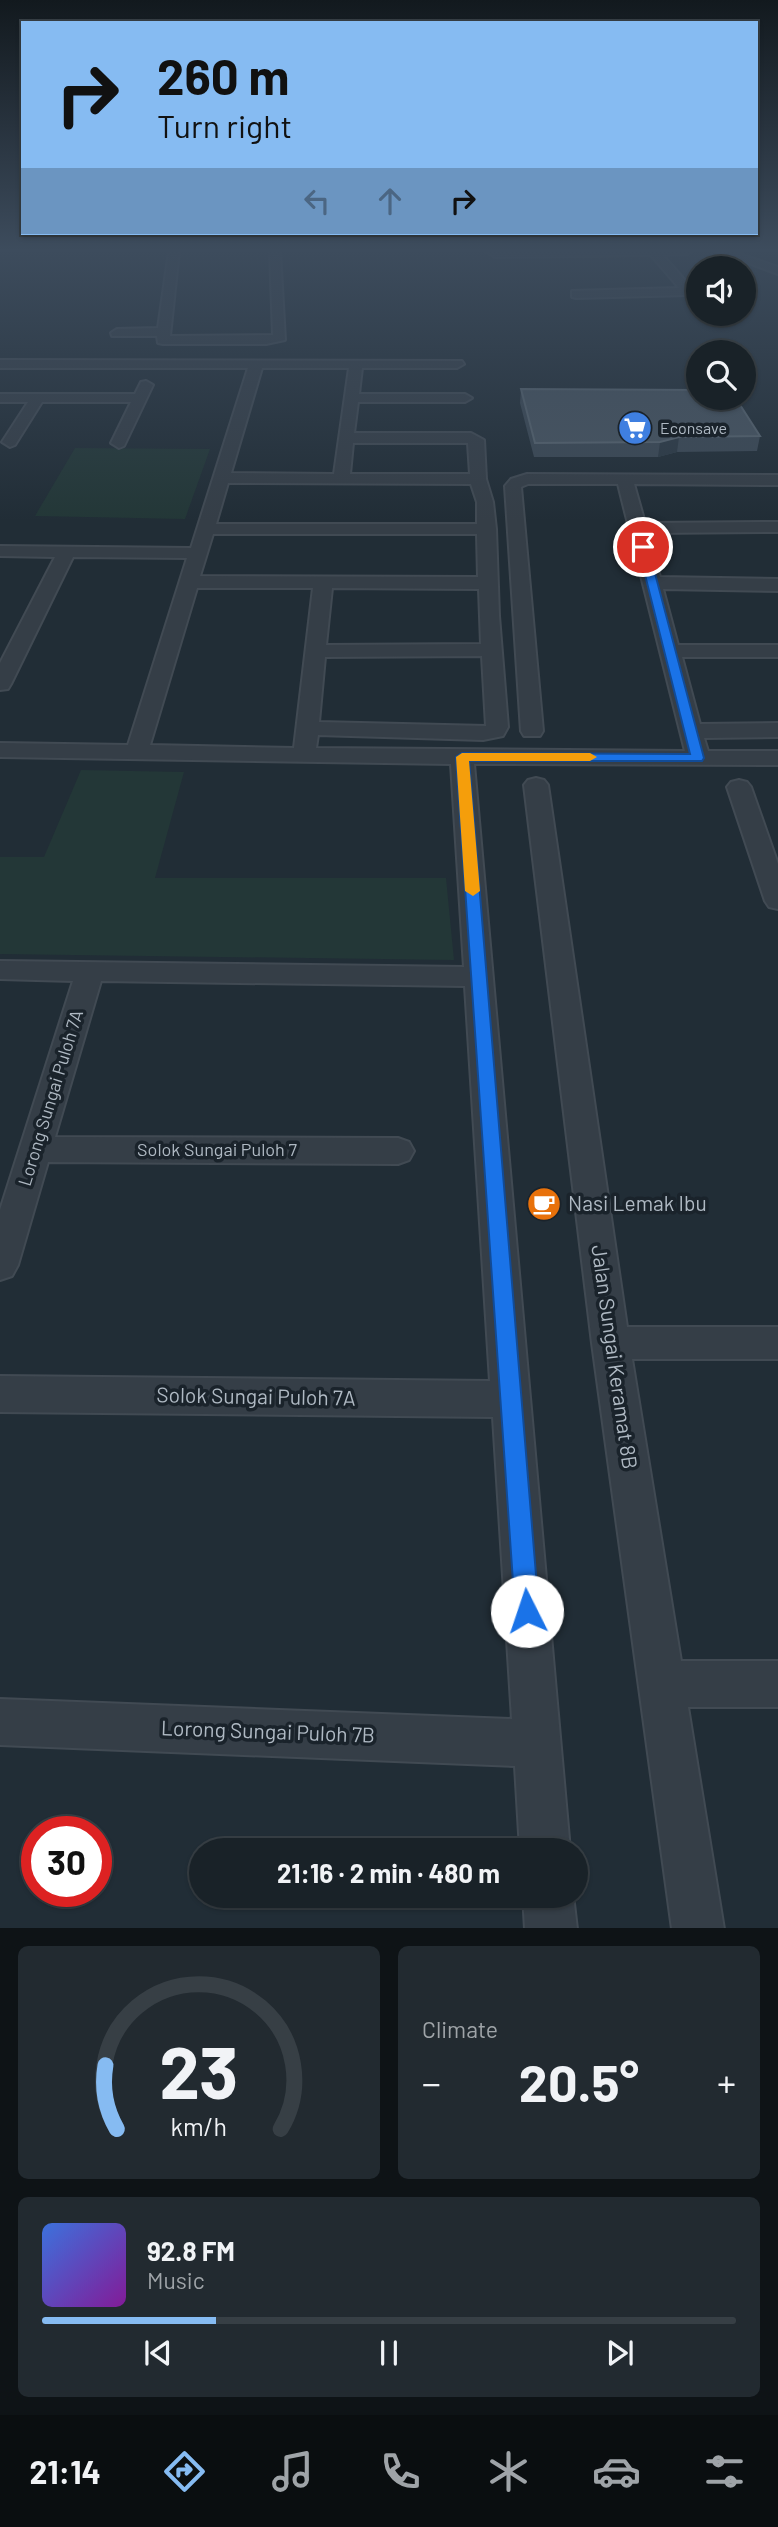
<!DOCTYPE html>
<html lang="en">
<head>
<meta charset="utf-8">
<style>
  :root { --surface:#192228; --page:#222a30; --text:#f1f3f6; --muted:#9fa4a8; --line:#373f45; --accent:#86bbf2 }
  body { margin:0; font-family:Barlow,sans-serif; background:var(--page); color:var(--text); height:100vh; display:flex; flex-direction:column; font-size:26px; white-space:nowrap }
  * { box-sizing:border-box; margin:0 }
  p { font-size:23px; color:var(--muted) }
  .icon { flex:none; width:38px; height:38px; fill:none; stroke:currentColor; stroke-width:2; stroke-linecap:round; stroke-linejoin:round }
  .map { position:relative; height:1928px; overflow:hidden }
  .sheet { display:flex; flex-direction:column; gap:18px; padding:18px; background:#0e1316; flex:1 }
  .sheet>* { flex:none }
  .guide { position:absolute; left:21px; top:21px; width:737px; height:214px; border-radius:0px; box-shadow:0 2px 5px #0004,0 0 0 2px var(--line); background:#86bbf2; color:#111; overflow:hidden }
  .buttons { position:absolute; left:686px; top:256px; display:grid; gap:14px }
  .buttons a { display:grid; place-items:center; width:70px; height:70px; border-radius:50%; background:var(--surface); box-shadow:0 2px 5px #0004,0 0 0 2px var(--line); font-size:35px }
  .speed { position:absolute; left:21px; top:1816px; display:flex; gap:14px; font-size:35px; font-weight:700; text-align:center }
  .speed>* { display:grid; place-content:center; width:91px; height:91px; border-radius:50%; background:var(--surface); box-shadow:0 2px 5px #0004,0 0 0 2px var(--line); line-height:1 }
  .speed .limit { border:10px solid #d22; background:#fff; color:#111 }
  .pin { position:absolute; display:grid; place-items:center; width:60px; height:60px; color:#fff; margin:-30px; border:4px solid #fff; border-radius:50%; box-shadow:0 2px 7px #0007 }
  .me { position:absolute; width:77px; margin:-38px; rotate:356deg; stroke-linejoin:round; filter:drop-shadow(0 0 5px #0008) }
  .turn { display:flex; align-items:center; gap:24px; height:147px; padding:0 21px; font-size:32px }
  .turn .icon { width:91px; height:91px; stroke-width:2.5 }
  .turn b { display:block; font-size:49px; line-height:60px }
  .lanes { display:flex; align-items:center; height:66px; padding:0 21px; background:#0003; justify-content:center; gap:35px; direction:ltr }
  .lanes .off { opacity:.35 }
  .big { font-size:52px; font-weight:700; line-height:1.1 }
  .sheet .tile { flex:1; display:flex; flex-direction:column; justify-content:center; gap:10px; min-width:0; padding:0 24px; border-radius:10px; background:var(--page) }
  .sheet .dial { align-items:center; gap:0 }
  .dial svg { height:182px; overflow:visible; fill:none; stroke:var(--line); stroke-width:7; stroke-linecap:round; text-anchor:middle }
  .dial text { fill:var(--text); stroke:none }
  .song { display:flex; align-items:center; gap:21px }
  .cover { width:84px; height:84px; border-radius:10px; background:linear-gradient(135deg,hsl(220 70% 55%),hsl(290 70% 35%)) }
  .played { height:7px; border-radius:4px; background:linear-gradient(90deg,var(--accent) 25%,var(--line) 25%) }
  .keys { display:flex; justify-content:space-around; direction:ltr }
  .heat { display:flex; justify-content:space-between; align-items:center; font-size:38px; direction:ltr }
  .sheet .tiles { flex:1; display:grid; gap:18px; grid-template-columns:1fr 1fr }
  .tile:last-child { grid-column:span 2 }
  .trip { position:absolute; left:189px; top:1838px; width:399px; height:70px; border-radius:35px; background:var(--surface); box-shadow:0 2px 5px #0004,0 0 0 2px var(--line); font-weight:700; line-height:70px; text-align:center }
  .tab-bar { display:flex; height:112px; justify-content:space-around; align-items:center; background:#0a0e10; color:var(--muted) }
  .tab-bar .icon { width:49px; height:49px }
  .tab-bar .active { color:var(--accent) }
  .tab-bar b { font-size:32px; color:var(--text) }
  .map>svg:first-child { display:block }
  .green { fill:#233737 }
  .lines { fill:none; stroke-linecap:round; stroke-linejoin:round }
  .minor-casing { stroke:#414a53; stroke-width:4 }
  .minor { fill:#353e47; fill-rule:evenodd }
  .wall { fill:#3c4955 }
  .shaded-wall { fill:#2c3944 }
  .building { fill:#485561; stroke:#586570; stroke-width:2 }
  .route { fill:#1a73e8; stroke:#114b97; stroke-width:2 }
  .slow { fill:#f59e0b }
  .labels { text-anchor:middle; stroke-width:7; stroke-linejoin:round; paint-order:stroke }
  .far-poi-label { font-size:16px; fill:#afb9c3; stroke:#1a232b; text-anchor:start }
  .street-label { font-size:18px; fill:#afb9c3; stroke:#1a232b }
  .near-poi-label { font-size:21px; fill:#afb9c3; stroke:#1a232b; text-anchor:start }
  .near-street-label { font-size:21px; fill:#afb9c3; stroke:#1a232b }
</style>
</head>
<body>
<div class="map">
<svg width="778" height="1929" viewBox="0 0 778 1929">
  <rect width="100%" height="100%" fill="#212d36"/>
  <path class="green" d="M75 448 210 449 185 519 35 516Z
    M81 770 184 772 155 878H446L454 960 0 954V857H44Z"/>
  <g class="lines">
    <g class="minor-casing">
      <path id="minor" d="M169 251H179L170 336 273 335 270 251H280L285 340 266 344H163L158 343 157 336H112L111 333 117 329 158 328Z
        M486 251H692L687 254 663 255 694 291 688 295 576 298 572 297V291L679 288 651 255 495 257Z
        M716 251H731L778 267V274Z
        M0 360 462 361 464 364 457 368H362L359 394H465L472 398 465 402H358L354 433H471L484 440 486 479 493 502 496 529 499 616 508 727 503 736 483 740 318 735 316 748 685 751 618 484H528L521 487 543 731 540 736H524L521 731 505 486 511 479 527 474 778 475V485L634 484 645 523 778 522V532L648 533 660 577 778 579V591L663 589 678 645H778V657H682L700 724 778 723V737L704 738 708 751H778V765L474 764 570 1850H520L515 1766 0 1745V1699L512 1719 493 1417 0 1412V1376L490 1381 465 986 101 981 55 1137 398 1138 409 1142 414 1151 409 1160 398 1164 48 1162 18 1265 12 1276 0 1280V1210L73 981 0 979V961L464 967 451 764 0 757V743L128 745 187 558 73 557 11 684 8 689 0 690V663L55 557 0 556V546L191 548 248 368H0ZM262 368H349L334 474 231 473ZM353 443H468L470 474H350ZM228 483 471 484 477 502V524H216ZM213 534H477L478 577 200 576ZM197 588H313L294 748 150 745ZM332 588 479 589 481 644 326 645ZM482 656 486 726 319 722 325 657Z
        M146 381 153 385 124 446 119 448 111 443 131 402H42L15 445 10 447 2 442 28 402H0V394H135L141 382Z
        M536 778 544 780 548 785 627 1327H778V1359H632L681 1661H778V1707H688L724 1929H672L592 1343 524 785 528 780Z
        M739 780 747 782 751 787 778 864V909L769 907 765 901 727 787 731 782Z
        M523 1895H573L577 1929H525Z"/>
    </g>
    <use href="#minor" class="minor"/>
  </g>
  <path class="wall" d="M521 389 760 436 757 451 677 452 658 457H534L520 403Z"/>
  <path class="shaded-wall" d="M679 437 677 452 658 457 660 442Z"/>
  <path class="building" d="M521 389 698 390V397H735L760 436 679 437 660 442 535 443Z"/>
  <linearGradient id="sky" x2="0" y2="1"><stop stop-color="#12191e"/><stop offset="0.48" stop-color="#3d4c5d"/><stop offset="1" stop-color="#3d4c5d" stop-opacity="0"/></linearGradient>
  <rect width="778" height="521" fill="url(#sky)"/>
  <path class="route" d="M643 543 648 547 704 758 702 761H469L539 1611 536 1619 527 1623 518 1619 515 1611 456 757 462 753 690 754 638 547Z"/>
  <path class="slow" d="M462 753H590L597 757 590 761H469L480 891 473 896 465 891 456 757Z"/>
  <defs>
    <g id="supermarket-disc" transform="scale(1.75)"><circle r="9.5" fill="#3f7fe0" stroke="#1a232b"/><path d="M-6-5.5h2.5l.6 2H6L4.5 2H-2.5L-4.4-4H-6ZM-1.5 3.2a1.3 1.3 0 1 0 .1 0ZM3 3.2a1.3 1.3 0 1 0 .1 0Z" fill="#fff"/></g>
    <g id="cafe-disc" transform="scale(1.75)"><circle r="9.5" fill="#e8710a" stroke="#1a232b"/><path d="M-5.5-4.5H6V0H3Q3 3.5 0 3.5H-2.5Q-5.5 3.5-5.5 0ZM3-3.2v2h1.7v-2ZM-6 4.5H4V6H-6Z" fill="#fff"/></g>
  </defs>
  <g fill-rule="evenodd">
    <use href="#supermarket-disc" x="635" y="428"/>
    <use href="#cafe-disc" x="544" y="1204"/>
  </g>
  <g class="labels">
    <g class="far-poi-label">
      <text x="660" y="434">Econsave</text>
    </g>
    <g class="street-label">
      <text transform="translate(51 1098) rotate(-73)" y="6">Lorong Sungai Puloh 7A</text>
      <text x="217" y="1156">Solok Sungai Puloh 7</text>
    </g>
    <g class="near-poi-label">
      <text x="568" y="1211">Nasi Lemak Ibu</text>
    </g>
    <g class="near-street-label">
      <text transform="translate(614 1357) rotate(82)" y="7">Jalan Sungai Keramat 8B</text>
      <text transform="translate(256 1397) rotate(1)" y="7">Solok Sungai Puloh 7A</text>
      <text transform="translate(268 1732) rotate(2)" y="7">Lorong Sungai Puloh 7B</text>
    </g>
  </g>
</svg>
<div class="buttons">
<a><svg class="icon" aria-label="sound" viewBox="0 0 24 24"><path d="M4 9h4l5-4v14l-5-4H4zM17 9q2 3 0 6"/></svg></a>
<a><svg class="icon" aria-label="search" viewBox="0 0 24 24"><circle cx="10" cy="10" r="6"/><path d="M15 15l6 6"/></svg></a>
</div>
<div class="speed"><div class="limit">30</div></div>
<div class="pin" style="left:643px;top:547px;background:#d93025"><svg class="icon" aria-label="arrive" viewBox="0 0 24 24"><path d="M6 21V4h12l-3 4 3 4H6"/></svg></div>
<svg class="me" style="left:527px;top:1611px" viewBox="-20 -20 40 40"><circle r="19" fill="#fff"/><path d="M0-13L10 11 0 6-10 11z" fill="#1a73e8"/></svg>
<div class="trip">21:16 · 2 min · 480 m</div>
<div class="guide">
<div class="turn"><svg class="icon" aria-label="right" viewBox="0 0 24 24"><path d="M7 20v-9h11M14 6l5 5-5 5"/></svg><div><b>260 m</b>Turn right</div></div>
<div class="lanes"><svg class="icon off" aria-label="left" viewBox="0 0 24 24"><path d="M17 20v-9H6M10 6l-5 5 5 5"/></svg><svg class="icon off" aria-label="ahead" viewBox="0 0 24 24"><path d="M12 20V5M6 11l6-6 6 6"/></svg><svg class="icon" aria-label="right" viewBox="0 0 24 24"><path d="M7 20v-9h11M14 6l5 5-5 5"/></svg></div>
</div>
</div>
<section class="sheet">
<div class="tiles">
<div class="tile dial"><svg viewBox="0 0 100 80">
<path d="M14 69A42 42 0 1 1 86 69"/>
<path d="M14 69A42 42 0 0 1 9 41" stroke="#86bbf2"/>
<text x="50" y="56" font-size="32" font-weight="700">23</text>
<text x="50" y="72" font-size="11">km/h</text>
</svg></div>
<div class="tile"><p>Climate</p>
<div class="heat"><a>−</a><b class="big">20.5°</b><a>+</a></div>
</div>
<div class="tile">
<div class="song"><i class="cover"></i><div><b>92.8 FM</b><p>Music</p></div></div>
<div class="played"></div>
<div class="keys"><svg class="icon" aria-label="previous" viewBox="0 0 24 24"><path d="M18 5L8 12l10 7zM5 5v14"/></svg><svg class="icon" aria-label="pause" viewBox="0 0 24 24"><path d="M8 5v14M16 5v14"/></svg><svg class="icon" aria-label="next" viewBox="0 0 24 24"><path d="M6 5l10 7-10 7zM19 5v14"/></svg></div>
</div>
</div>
</section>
<nav class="tab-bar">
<b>21:14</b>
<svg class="icon active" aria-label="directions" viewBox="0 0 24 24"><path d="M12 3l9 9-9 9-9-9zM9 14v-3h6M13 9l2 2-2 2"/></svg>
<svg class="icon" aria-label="music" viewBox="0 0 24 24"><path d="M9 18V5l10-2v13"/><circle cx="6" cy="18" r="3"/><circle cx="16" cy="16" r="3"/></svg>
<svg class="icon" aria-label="phone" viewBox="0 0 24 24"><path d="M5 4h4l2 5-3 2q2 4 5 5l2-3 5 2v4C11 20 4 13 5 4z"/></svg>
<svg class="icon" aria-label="climate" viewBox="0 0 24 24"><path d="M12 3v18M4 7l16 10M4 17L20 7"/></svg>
<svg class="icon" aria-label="car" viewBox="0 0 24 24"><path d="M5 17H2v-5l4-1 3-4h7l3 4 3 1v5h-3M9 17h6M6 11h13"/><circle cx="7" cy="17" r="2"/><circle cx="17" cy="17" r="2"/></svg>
<svg class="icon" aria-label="filters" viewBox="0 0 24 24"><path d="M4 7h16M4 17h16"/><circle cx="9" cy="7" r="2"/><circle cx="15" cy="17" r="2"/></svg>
</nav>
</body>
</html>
